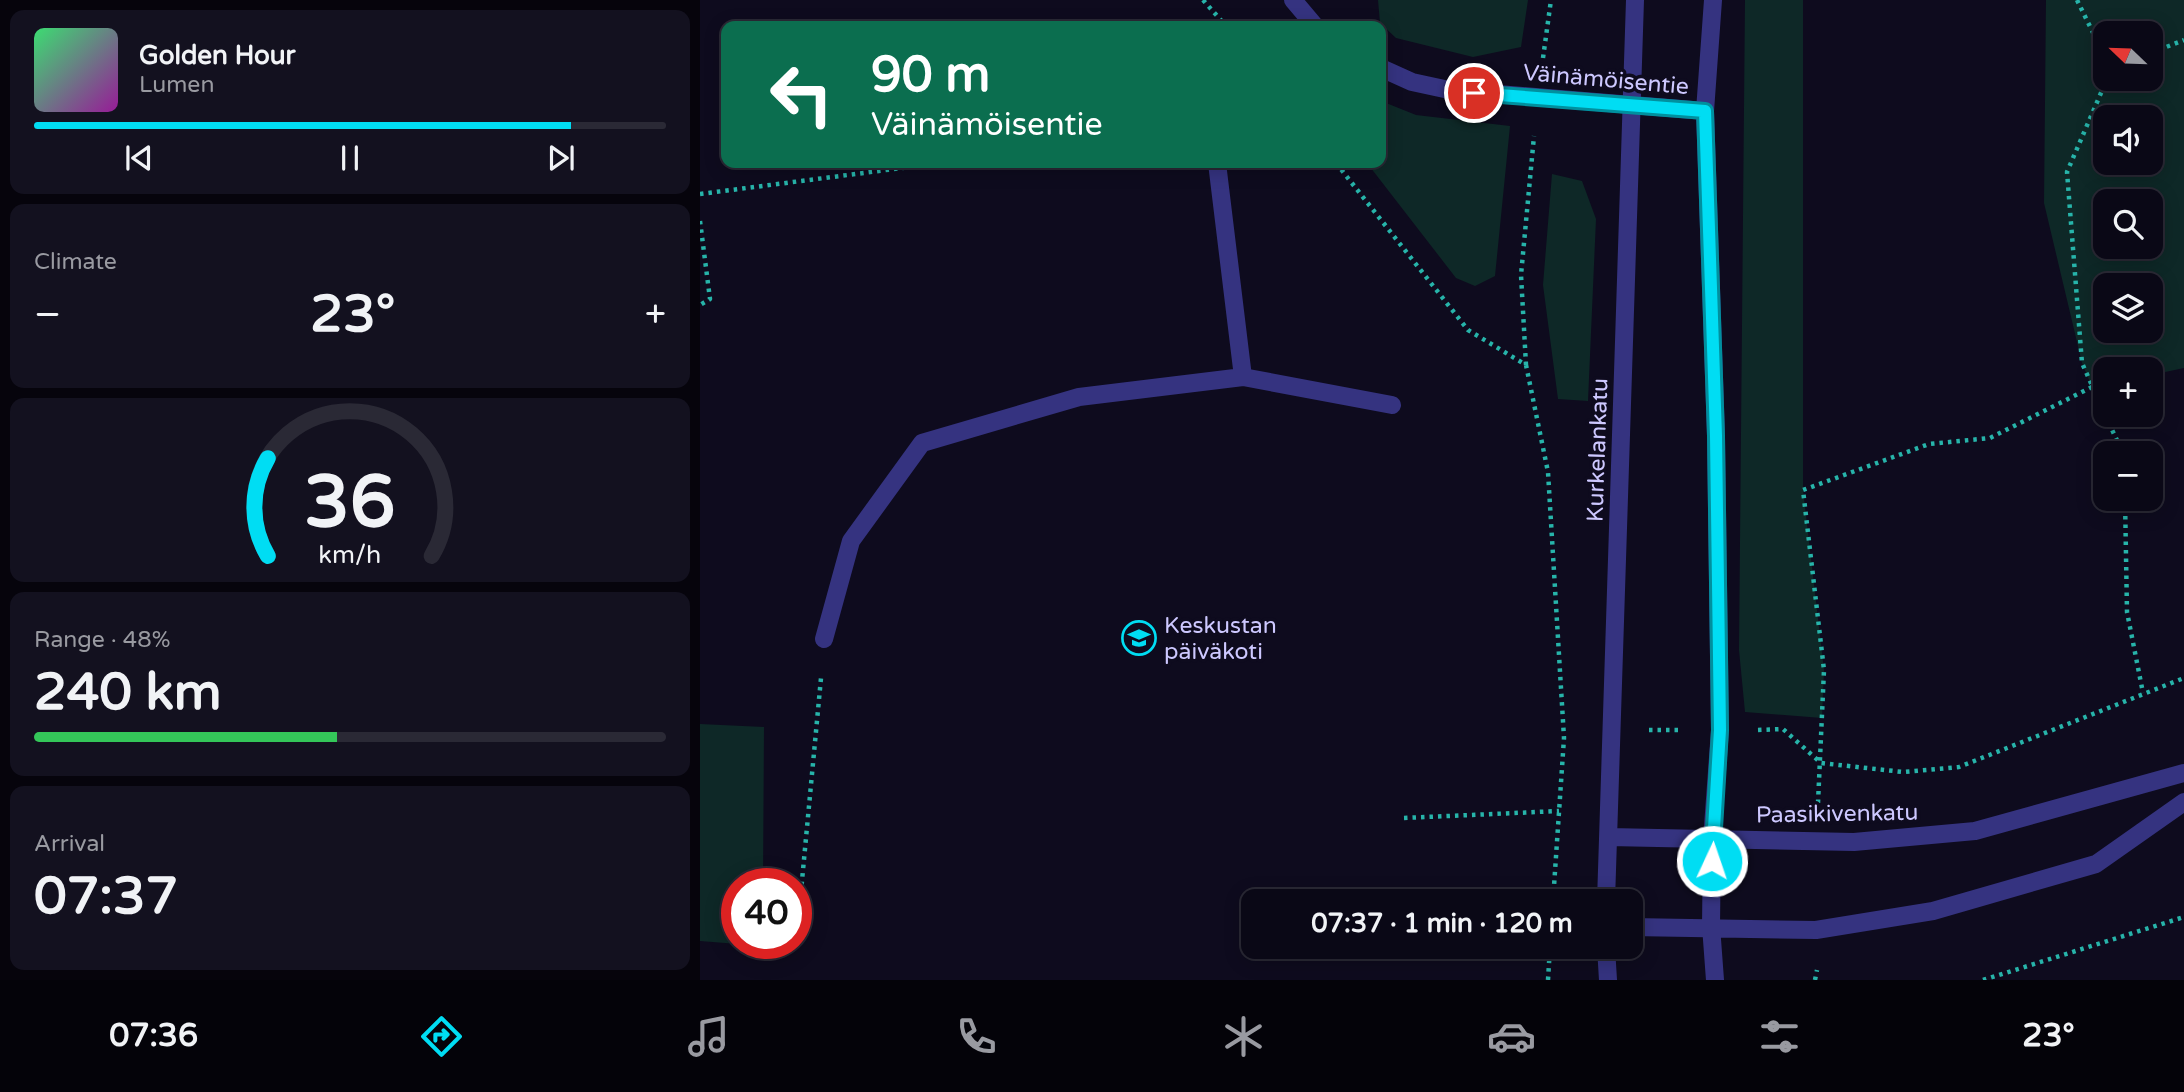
<!DOCTYPE html>
<html lang="en">
<head>
<meta charset="utf-8">
<style>
  :root { --surface:#0a0816; --page:#13111f; --text:#f1f3f6; --muted:#999aa1; --line:#2a2935; --accent:#00ddf3 }
  body { margin:0; font-family:"Varela Round",sans-serif; background:var(--page); color:var(--text); height:100vh; display:flex; flex-direction:column; font-size:26px; white-space:nowrap }
  * { box-sizing:border-box; margin:0 }
  p { font-size:23px; color:var(--muted) }
  .icon { flex:none; width:38px; height:38px; fill:none; stroke:currentColor; stroke-width:2; stroke-linecap:round; stroke-linejoin:round }
  .map { position:relative; flex:1; overflow:hidden }
  .side { display:flex; flex-direction:column; gap:10px; padding:10px; background:#06040c; width:700px }
  .side>* { flex:none }
  .guide { position:absolute; left:21px; top:21px; width:665px; height:147px; border-radius:14px; box-shadow:0 4px 18px #0003,0 0 0 2px var(--line); background:#0b6e4f; color:#fff; overflow:hidden }
  .needle { width:46px; rotate:293deg }
  .controls { position:absolute; left:1393px; top:21px; display:grid; gap:14px }
  .controls a { display:grid; place-items:center; width:70px; height:70px; border-radius:14px; background:var(--surface); box-shadow:0 4px 18px #0003,0 0 0 2px var(--line); font-size:35px }
  .speed { position:absolute; left:21px; top:868px; display:flex; gap:14px; font-size:35px; font-weight:700; text-align:center }
  .speed>* { display:grid; place-content:center; width:91px; height:91px; border-radius:50%; background:var(--surface); box-shadow:0 4px 18px #0003,0 0 0 2px var(--line); line-height:1 }
  .speed .limit { border:10px solid #d22; background:#fff; color:#111 }
  .pin { position:absolute; display:grid; place-items:center; width:60px; height:60px; color:#fff; margin:-30px; border:4px solid #fff; border-radius:50%; box-shadow:0 2px 7px #0007 }
  .me { position:absolute; width:77px; margin:-38px; rotate:3deg; stroke-linejoin:round; filter:drop-shadow(0 0 5px #0008) }
  .turn { display:flex; align-items:center; gap:24px; height:147px; padding:0 35px; font-size:32px }
  .turn .icon { width:91px; height:91px; stroke-width:2.5 }
  .turn b { display:block; font-size:49px; line-height:60px }
  .big { font-size:52px; font-weight:800; line-height:1.1 }
  .side .widget { flex:1; display:flex; flex-direction:column; justify-content:center; gap:10px; min-width:0; padding:0 24px; border-radius:14px; background:var(--page) }
  .side .dial { align-items:center; gap:0 }
  .dial svg { height:182px; overflow:visible; fill:none; stroke:var(--line); stroke-width:7; stroke-linecap:round; text-anchor:middle }
  .dial text { fill:var(--text); stroke:none }
  .song { display:flex; align-items:center; gap:21px }
  .cover { width:84px; height:84px; border-radius:10px; background:linear-gradient(135deg,hsl(140 70% 55%),hsl(300 70% 35%)) }
  .played { height:7px; border-radius:4px; background:linear-gradient(90deg,var(--accent) 85%,var(--line) 85%) }
  .keys { display:flex; justify-content:space-around; direction:ltr }
  .heat { display:flex; justify-content:space-between; align-items:center; font-size:38px; direction:ltr }
  .charge { height:10px; border-radius:5px; background:linear-gradient(90deg,#34c759 48%,var(--line) 0) }
  .trip { position:absolute; left:541px; top:889px; width:402px; height:70px; border-radius:14px; background:var(--surface); box-shadow:0 4px 18px #0003,0 0 0 2px var(--line); font-weight:800; line-height:70px; text-align:center }
  .dock { display:flex; height:112px; justify-content:space-around; align-items:center; background:#040309; color:var(--muted) }
  .dock .icon { width:49px; height:49px }
  .dock .active { color:var(--accent) }
  .dock b { font-size:32px; color:var(--text) }
  main { display:flex; flex:1; min-height:0 }
  .map>svg:first-child { display:block }
  .green { fill:#0e2827; fill-rule:evenodd }
  .lines { fill:none; stroke-linecap:round; stroke-linejoin:round }
  .path { stroke:#27b4aa; stroke-width:4.5; stroke-dasharray:3.5 5; stroke-linecap:butt }
  .service { stroke:#353380; stroke-width:18 }
  .minor { stroke:#353380; stroke-width:18 }
  .tertiary { stroke:#353380; stroke-width:18 }
  .route-casing { stroke:#00909e; stroke-width:18 }
  .route { stroke:#00ddf3; stroke-width:12 }
  .labels { text-anchor:middle; stroke-width:7; stroke-linejoin:round; paint-order:stroke }
  .street-label { font-size:23px; fill:#cdc8ff; stroke:#0e0b1e }
  .poi-label { font-size:23px; fill:#cdc8ff; stroke:#0e0b1e; text-anchor:start }
</style>
</head>
<body>
<main>
<section class="side">
<div class="widget">
<div class="song"><i class="cover"></i><div><b>Golden Hour</b><p>Lumen</p></div></div>
<div class="played"></div>
<div class="keys"><svg class="icon" aria-label="previous" viewBox="0 0 24 24"><path d="M18 5L8 12l10 7zM5 5v14"/></svg><svg class="icon" aria-label="pause" viewBox="0 0 24 24"><path d="M8 5v14M16 5v14"/></svg><svg class="icon" aria-label="next" viewBox="0 0 24 24"><path d="M6 5l10 7-10 7zM19 5v14"/></svg></div>
</div>
<div class="widget"><p>Climate</p>
<div class="heat"><a>−</a><b class="big">23°</b><a>+</a></div>
</div>
<div class="widget dial"><svg viewBox="0 0 100 80">
<path d="M14 69A42 42 0 1 1 86 69"/>
<path d="M14 69A42 42 0 0 1 14 26" stroke="#00ddf3"/>
<text x="50" y="56" font-size="32" font-weight="700">36</text>
<text x="50" y="72" font-size="11">km/h</text>
</svg></div>
<div class="widget"><p>Range · 48%</p><b class="big">240 km</b><div class="charge"></div></div>
<div class="widget"><p>Arrival</p><b class="big">07:37</b></div>
</section>
<div class="map">
<svg width="1484" height="980" viewBox="0 0 1484 980">
  <rect width="100%" height="100%" fill="#0e0b1e"/>
  <path class="green" d="M678 0H828L821 47 773 57 696 38 680 23Z
    M1045 0H1103V490L1124 670 1122 718 1045 712 1039 650Z
    M1346 0H1484V368L1451 375V369H1405V384L1392 387 1382 363 1344 203ZM1451 33V79H1405V33ZM1405 117H1451V163H1405ZM1405 201H1451V247H1405ZM1451 285V331H1405V285Z
    M681 101 716 115 810 126 795 276 775 286 756 278 667 163H681Z
    M852 174 882 181 896 219 888 401 858 399 843 285Z
    M0 724 64 727 63 884H37V943L63 946 0 941Z"/>
  <g class="lines">
    <path class="path" d="M503 0 526 26
      M1377 0 1405 57
      M1451 53 1484 40
      M843 58 851 0
      M636 163 768 330 826 365 848 472 864 738 853 901
      M0 194 241 163
      M0 221 10 299 0 305
      M826 365 821 275 834 136
      M1405 415 1382 363 1367 172 1407 79
      M1405 415 1423 453
      M1425 499 1427 612 1443 693
      M949 730H979
      M1058 730 1083 729 1121 763 1203 772 1259 767 1484 678
      M1118 803 1124 670 1103 490 1229 444 1290 438 1392 387
      M704 818 859 811
      M100 902 121 678
      M848 980 850 947
      M1115 980 1117 970
      M1283 980 1484 917"/>
    <path class="service" d="M517 163 543 377
      M124 639 151 541 222 443 379 397 543 377 692 405"/>
    <path class="minor" d="M593 0 615 26
      M681 68 712 82 749 90 1005 111"/>
    <path class="tertiary" d="M1013 0 1005 111 1016 436 1020 730 1012 840 1011 926 1015 980
      M909 837 1154 842 1275 831 1484 773
      M906 901 935 0
      M931 927 1116 930 1233 911 1396 864 1484 802
      M906 947 908 980"/>
  </g>
  <g class="lines">
    <g class="route-casing">
      <path id="route" d="M774 93 1005 111 1016 436 1020 730 1012 861"/>
    </g>
    <use href="#route" class="route"/>
  </g>
  <defs>
    <g id="school-ring" transform="scale(1.75)"><circle r="9.5" fill="#0e0b1e" stroke="#00ddf3" stroke-width="1.5"/><path d="M0-5L7-2L0 1L-7-2ZM-4 1L0 2.5L4 1V4Q0 6-4 4Z" fill="#00ddf3"/></g>
  </defs>
  <g fill-rule="evenodd">
    <use href="#school-ring" x="439" y="638"/>
  </g>
  <g class="labels">
    <g class="street-label">
      <text transform="translate(906 79) rotate(5)" y="8">Väinämöisentie</text>
      <text transform="translate(897 450) rotate(-88)" y="8">Kurkelankatu</text>
      <text transform="translate(1137 813) rotate(-1)" y="8">Paasikivenkatu</text>
    </g>
    <g class="poi-label">
      <text x="464" y="633">Keskustan<tspan x="464" dy="26">päiväkoti</tspan></text>
    </g>
  </g>
</svg>
<div class="controls">
<a><svg class="needle" viewBox="-14 -14 28 28"><path d="M0-13l5 13h-10z" fill="#e53935"/><path d="M0 13l5-13h-10z" fill="#999aa1"/></svg></a>
<a><svg class="icon" aria-label="sound" viewBox="0 0 24 24"><path d="M4 9h4l5-4v14l-5-4H4zM17 9q2 3 0 6"/></svg></a>
<a><svg class="icon" aria-label="search" viewBox="0 0 24 24"><circle cx="10" cy="10" r="6"/><path d="M15 15l6 6"/></svg></a>
<a><svg class="icon" aria-label="layers" viewBox="0 0 24 24"><path d="M12 4l9 5-9 5-9-5zM3 14l9 5 9-5"/></svg></a>
<a>+</a>
<a>−</a>
</div>
<div class="speed"><div class="limit">40</div></div>
<div class="pin" style="left:774px;top:93px;background:#d93025"><svg class="icon" aria-label="arrive" viewBox="0 0 24 24"><path d="M6 21V4h12l-3 4 3 4H6"/></svg></div>
<svg class="me" style="left:1012px;top:861px" viewBox="-20 -20 40 40"><circle r="17" fill="#00ddf3" stroke="#fff" stroke-width="3"/><path d="M0-11L8 9 0 5-8 9z" fill="#fff"/></svg>
<div class="trip">07:37 · 1 min · 120 m</div>
<div class="guide">
<div class="turn"><svg class="icon" aria-label="left" viewBox="0 0 24 24"><path d="M17 20v-9H6M10 6l-5 5 5 5"/></svg><div><b>90 m</b>Väinämöisentie</div></div>
</div>
</div>
</main>
<nav class="dock">
<b>07:36</b>
<svg class="icon active" aria-label="directions" viewBox="0 0 24 24"><path d="M12 3l9 9-9 9-9-9zM9 14v-3h6M13 9l2 2-2 2"/></svg>
<svg class="icon" aria-label="music" viewBox="0 0 24 24"><path d="M9 18V5l10-2v13"/><circle cx="6" cy="18" r="3"/><circle cx="16" cy="16" r="3"/></svg>
<svg class="icon" aria-label="phone" viewBox="0 0 24 24"><path d="M5 4h4l2 5-3 2q2 4 5 5l2-3 5 2v4C11 20 4 13 5 4z"/></svg>
<svg class="icon" aria-label="climate" viewBox="0 0 24 24"><path d="M12 3v18M4 7l16 10M4 17L20 7"/></svg>
<svg class="icon" aria-label="car" viewBox="0 0 24 24"><path d="M5 17H2v-5l4-1 3-4h7l3 4 3 1v5h-3M9 17h6M6 11h13"/><circle cx="7" cy="17" r="2"/><circle cx="17" cy="17" r="2"/></svg>
<svg class="icon" aria-label="filters" viewBox="0 0 24 24"><path d="M4 7h16M4 17h16"/><circle cx="9" cy="7" r="2"/><circle cx="15" cy="17" r="2"/></svg>
<b>23°</b>
</nav>
</body>
</html>
